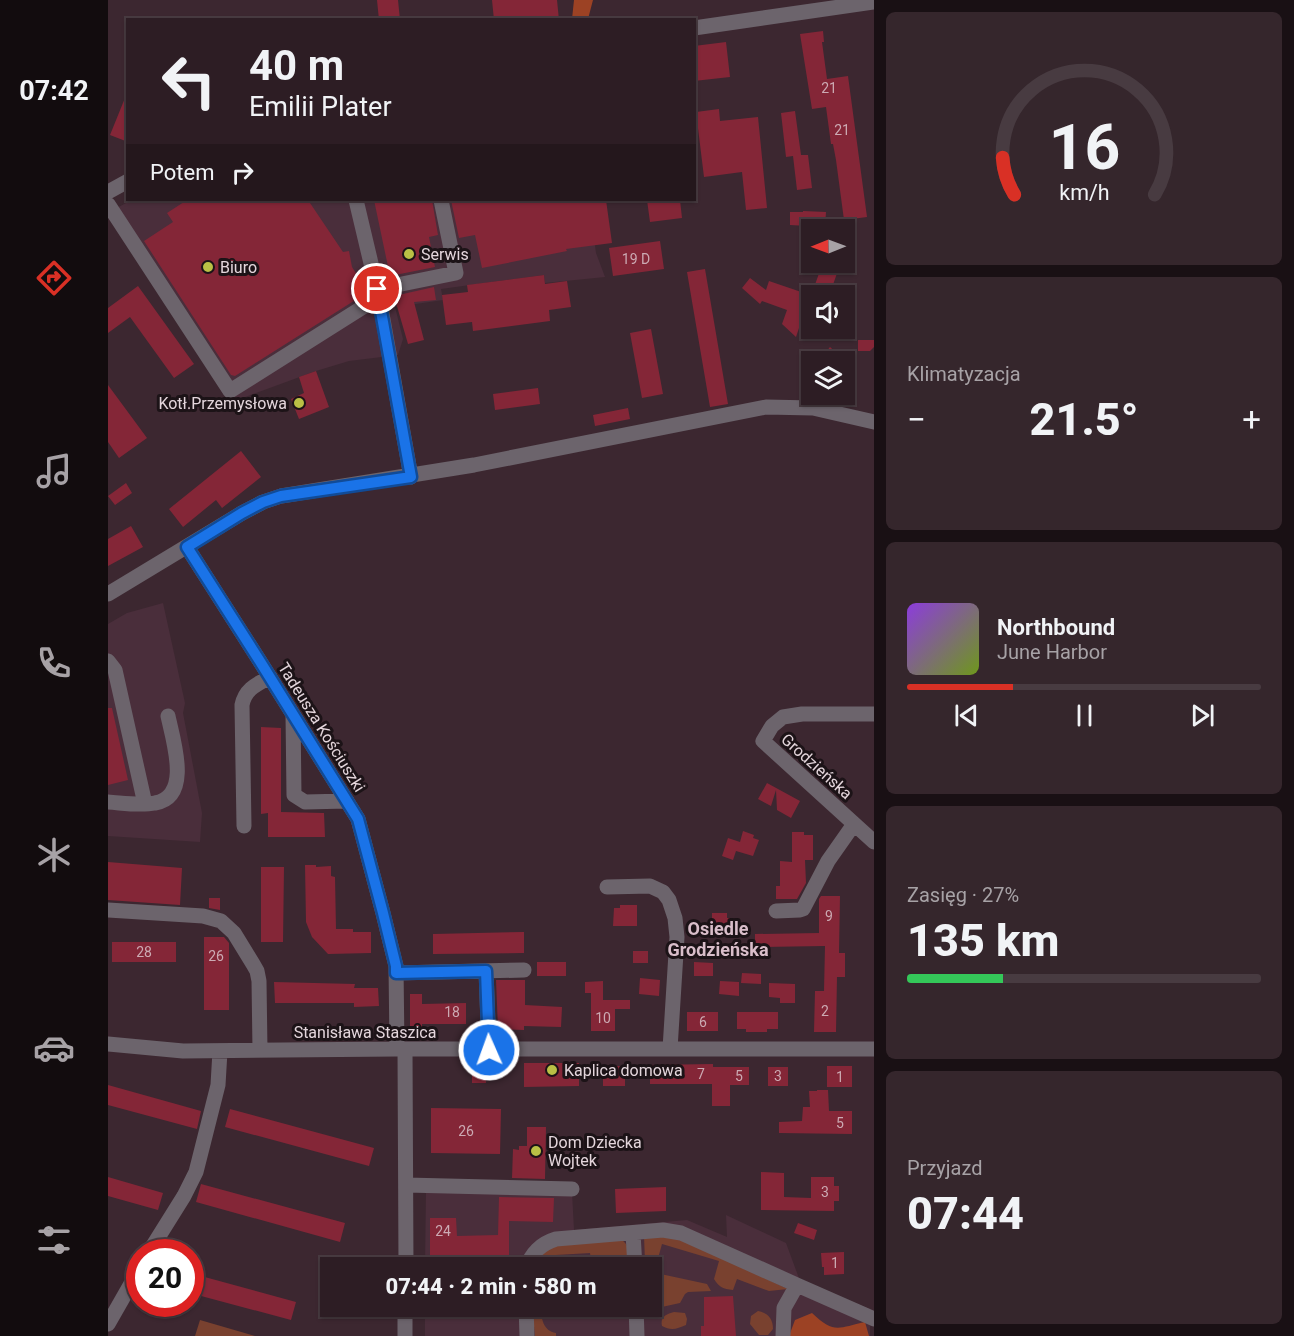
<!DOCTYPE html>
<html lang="pl">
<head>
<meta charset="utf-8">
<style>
  :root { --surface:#2d1d24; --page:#35262c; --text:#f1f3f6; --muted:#a7a2a6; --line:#483b41; --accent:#d93025 }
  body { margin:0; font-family:Roboto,sans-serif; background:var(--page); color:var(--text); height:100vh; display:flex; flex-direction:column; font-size:22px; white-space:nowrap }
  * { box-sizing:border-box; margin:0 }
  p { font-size:20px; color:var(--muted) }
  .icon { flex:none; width:33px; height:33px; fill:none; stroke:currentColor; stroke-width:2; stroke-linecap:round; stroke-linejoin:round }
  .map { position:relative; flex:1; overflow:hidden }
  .side { display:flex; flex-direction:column; gap:12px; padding:12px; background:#191014; width:420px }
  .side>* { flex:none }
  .top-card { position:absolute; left:18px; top:18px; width:570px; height:183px; border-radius:0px; box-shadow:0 2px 4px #0004,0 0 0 2px var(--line); background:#2d1d24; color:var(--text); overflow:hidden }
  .needle { width:39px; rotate:269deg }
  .controls { position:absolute; left:693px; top:219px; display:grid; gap:12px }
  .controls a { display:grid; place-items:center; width:54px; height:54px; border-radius:0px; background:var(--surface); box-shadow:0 2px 4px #0004,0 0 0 2px var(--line); font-size:30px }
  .speed { position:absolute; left:18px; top:1239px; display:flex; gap:12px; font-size:30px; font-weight:700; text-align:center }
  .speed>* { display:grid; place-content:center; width:78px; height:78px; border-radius:50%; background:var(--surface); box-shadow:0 2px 4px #0004,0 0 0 2px var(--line); line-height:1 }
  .speed .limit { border:9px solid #d22; background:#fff; color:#111 }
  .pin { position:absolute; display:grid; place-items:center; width:51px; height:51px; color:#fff; margin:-26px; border:3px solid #fff; border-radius:50%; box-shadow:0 2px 6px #0007 }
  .me { position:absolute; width:66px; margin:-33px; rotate:358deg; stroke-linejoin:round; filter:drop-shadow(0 0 4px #0008) }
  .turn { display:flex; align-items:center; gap:21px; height:126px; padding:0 24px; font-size:27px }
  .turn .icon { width:78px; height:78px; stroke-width:2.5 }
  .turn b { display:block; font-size:42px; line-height:51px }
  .then { display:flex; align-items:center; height:57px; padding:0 24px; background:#0003; gap:12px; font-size:22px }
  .big { font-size:45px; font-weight:800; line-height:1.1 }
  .side .tile { flex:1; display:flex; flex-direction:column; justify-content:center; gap:9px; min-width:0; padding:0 21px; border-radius:9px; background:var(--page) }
  .side .dial { align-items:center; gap:0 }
  .dial svg { height:156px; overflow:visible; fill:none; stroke:var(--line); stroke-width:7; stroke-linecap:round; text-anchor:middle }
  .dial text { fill:var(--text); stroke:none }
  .song { display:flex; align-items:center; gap:18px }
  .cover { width:72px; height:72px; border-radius:9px; background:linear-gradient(135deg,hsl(270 70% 55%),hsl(80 70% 35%)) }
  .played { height:6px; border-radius:3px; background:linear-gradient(90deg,var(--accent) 30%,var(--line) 30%) }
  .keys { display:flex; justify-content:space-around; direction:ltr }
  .heat { display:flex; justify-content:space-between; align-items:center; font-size:33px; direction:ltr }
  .charge { height:9px; border-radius:4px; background:linear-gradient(90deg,#34c759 27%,var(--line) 0) }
  .trip { position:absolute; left:212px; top:1257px; width:342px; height:60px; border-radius:0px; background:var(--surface); box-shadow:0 2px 4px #0004,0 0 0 2px var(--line); font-weight:800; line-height:60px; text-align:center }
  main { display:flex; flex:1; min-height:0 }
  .dock { display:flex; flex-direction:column; width:108px; justify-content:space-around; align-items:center; background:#120c0e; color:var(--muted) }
  .dock .icon { width:42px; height:42px }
  .dock .selected { color:var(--accent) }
  .dock b { font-size:27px; color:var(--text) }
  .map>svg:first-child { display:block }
  .built { fill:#4a2e3b }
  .green { fill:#79412f }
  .forest { fill:#9c4224 }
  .building { fill:#842637 }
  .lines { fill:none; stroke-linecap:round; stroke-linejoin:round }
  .minor { stroke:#6c646c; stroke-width:15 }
  .route-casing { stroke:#114b97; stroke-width:15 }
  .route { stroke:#1a73e8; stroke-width:10 }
  .poi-dot { fill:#bac045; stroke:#1c1317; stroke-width:2 }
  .labels { text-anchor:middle; stroke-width:6; stroke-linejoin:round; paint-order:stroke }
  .number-label { font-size:14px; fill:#ccaab3 }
  .poi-label { font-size:16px; fill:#e4d6dc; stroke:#1c1317; text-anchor:start }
  .street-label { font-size:16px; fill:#e4d6dc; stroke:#1c1317 }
  .neighbourhood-label { font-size:18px; font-weight:bold; fill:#d9beca; stroke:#1c1317 }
</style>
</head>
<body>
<main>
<nav class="dock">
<b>07:42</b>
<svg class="icon selected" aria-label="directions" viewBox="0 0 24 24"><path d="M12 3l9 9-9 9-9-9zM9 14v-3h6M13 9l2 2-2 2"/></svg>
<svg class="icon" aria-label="music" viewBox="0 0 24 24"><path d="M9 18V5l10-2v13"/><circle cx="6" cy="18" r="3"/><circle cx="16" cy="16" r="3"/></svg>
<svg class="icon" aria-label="phone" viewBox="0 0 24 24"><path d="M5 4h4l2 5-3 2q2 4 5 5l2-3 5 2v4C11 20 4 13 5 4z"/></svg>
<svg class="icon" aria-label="climate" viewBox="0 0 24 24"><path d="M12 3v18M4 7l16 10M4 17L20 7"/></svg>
<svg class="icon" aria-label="car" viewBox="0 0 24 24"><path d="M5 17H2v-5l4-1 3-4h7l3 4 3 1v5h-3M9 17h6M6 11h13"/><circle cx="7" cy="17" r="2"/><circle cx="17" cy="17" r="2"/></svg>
<svg class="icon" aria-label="filters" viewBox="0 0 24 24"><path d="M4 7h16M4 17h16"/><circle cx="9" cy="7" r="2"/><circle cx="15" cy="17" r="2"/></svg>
</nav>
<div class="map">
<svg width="766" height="1336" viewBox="0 0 766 1336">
  <rect width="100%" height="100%" fill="#3c2730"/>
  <path class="built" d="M24 200H357L363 227 481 202 488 253 497 277 437 283 436 275 333 289 335 300 287 307 295 339 290 355 241 361 208 371 121 403 1 212Z
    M55 603 77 703 75 713 94 813 92 842 0 836V624L19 613Z
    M318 1190 464 1192 466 1230 579 1220 619 1237 618 1215 678 1243 692 1281 762 1309V1336H317V1307L543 1306V1268L317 1267Z"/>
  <path class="green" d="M563 1234 680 1289 661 1291 629 1279 625 1290C615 1289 611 1287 606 1279L611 1261 554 1244 549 1262H537L536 1236Z
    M513 1240C523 1244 520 1258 521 1267H484L482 1253 448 1255V1263L441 1264 436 1267 423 1268 426 1261 446 1245Z
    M543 1270H548V1273L599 1284 603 1291 580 1292 577 1294 572 1303 540 1310V1307L543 1306Z
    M424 1307H433C433 1318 435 1331 448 1333V1336H427Z
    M650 1311C660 1313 665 1319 665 1329L660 1335H651L642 1324 643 1316Z
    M566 1312 577 1313 579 1319 578 1325C569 1329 563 1331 554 1326 552 1317 558 1314 566 1312Z
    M92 1320 147 1336H87Z"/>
  <path class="forest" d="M466 0H485L480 19H464Z
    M704 1313C726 1334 730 1328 757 1322L761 1336H681L687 1320Z"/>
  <path class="building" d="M269 0H290L292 20H271Z
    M384 0H449L451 20H386Z
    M715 31 716 42H714L719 79 740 76 759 217 736 220 728 160 725 144H723L718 107 704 109 692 34Z
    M618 42 622 77 586 81V46Z
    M19 93H20V142L2 135Z
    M611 109 612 121 650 117 659 208 638 210 634 172 596 177 588 112Z
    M687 111 693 155H700L704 188 689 190 685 156 678 157 673 113Z
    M79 200H200L235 252 241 251 244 267 260 292 127 376 123 375 36 241 65 222 59 213Z
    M266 200H324L330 235 321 237 327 267 282 276Z
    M343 200H386L387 201 395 200H498L504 243 458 249 459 251 374 268 367 235 351 238Z
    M539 200H572L574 218 542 222Z
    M695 211 718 212 717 227 682 225V212H695Z
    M552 241 556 269 505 276 501 248Z
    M715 262H733L721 296H703Z
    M597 269 620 404 602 407 579 272Z
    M436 275 437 284 459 281 463 307 441 310 442 321 365 331 364 322 338 325 334 295 360 292 359 285Z
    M642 278 658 290 661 281 702 295 688 337 674 324 679 310 654 301 652 304 634 288Z
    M30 286 86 364 66 378 22 317 0 333V308Z
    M326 287 328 300 306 302 316 340 300 344 286 296Z
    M543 329 555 394 534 398 522 333Z
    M750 340H766V347L762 351H750Z
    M722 347 738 362H710Z
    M208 371 221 407 191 419 183 399 196 393 191 377Z
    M0 385 39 438 11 458 0 442Z
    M430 388 432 404 387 410 385 394Z
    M520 408 522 419 487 426 485 415Z
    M133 451 153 477 114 508 108 500 75 527 61 509Z
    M18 483 24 493 7 505 0 496Z
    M23 526 35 547 0 566V539Z
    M0 708H4L20 780 0 785Z
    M153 727 173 728V812L216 813 217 837H160V813L153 814Z
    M659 783 692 801 683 818 669 810 668 790 663 806 650 799Z
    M635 831 646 835 645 838 651 840 645 856 628 851 625 860 614 856 620 838 632 842Z
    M684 832H696V835H705V860H697L698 883 689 899H668V886H672V861L684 862Z
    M0 862 74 868 72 905 0 900Z
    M197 865H208V867L223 866V876L227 877 228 929H245V932H263V953L220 954 204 937 198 922Z
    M153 867H176L175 942H153Z
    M713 896H732L731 953H737V977H729L728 1032H706L707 991H716L717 946 647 947V934L711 933V899Z
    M101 898H112V910L101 908Z
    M512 905H529V926H505L506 908H512Z
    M604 913H619V918H627V935H604Z
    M416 932V953L325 954V934Z
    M96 937H116L121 943V1010H96Z
    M4 942H68V962H4Z
    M525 951H540V963H525Z
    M429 962H458V976H429Z
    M586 962 605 963V976H586Z
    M634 973 653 974V984L633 983Z
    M532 978 552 980 551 996 531 994Z
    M388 980H417V1005L454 1007 453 1027 416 1026V1030L390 1029Z
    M495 981V1000H522V1009H507V1031H483V993H477V982Z
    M612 981 631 982V996L611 994Z
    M166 982 247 984 246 988H270L271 1006 246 1007V1003H167Z
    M661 983 687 984V1003H672V998L661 997Z
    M302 994H314V1004L358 1003V1024H314V1028L302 1029Z
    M579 1012H610V1031H579Z
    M629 1012H670V1029H659V1032H638V1029H629Z
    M416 1063H471V1086L416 1087Z
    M364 1064H377L378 1083H364Z
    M605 1064V1067H641V1085H622V1106H604V1084H542V1065Z
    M495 1066H517V1086H495Z
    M719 1066H744V1087H719Z
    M660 1067H680V1086H660Z
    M0 1085 93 1111 89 1129 0 1105Z
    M709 1090H720L721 1111H744V1134L671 1133V1122L694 1121 695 1107H702L701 1091H709Z
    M323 1108 393 1109 392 1154 323 1153Z
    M122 1109 266 1148 261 1166 117 1127Z
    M419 1127H438L437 1179 404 1178 405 1149 411 1150V1146H419Z
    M653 1172 676 1173V1197L703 1198V1177H726V1186H731V1201H726V1211L653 1210Z
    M0 1177 55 1193 50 1210 0 1196Z
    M93 1184 237 1223 232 1242 88 1202Z
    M558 1187V1211L508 1213 507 1189Z
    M391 1197 446 1198 445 1222 401 1221V1262H322V1218H348L349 1236 390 1235Z
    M690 1223 709 1230 706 1240 686 1233Z
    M736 1252V1274L716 1275V1267H714L713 1253Z
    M82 1273 188 1302 183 1320 82 1293Z
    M625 1296 628 1336H593V1326H596V1297Z"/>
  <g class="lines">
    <path class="minor" d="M586 28 766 2
      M0 192 20 181
      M0 204 122 391 271 297 248 200
      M269 289 348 273 333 200
      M271 297 303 477
      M79 547 153 663 250 819 275 913 288 966 289 1049
      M0 594 134 513 155 502 173 496 366 465 658 407 705 408 766 422
      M0 661 7 670 37 804
      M766 714H694L675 717 664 726 655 741 766 842
      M185 715 186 795 197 802 239 801
      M0 802C15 803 32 806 47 803 84 797 65 740 60 716
      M136 826 134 705C137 689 149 684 162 677
      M499 887 542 886 555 892 561 900 567 918 569 937 562 1049
      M0 910 95 916 113 921 126 933 145 964 149 971 151 981 152 1050
      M668 911 692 910 695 909 720 861 746 824
      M378 971 381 1050
      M288 973 416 970
      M0 1044 75 1051 289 1049H766
      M297 1049 298 1268
      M298 1185 464 1189
      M525 1233 527 1268
      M41 1252 76 1196 88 1172 110 1085 112 1051
      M418 1268C424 1253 432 1244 448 1239L555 1230 573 1233 689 1285 676 1308 675 1336
      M689 1285 766 1319
      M418 1306 419 1336
      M528 1306 529 1336
      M0 1324 32 1268
      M297 1336V1306"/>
  </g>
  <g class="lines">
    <g class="route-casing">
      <path id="route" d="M269 289 303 477 173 496 155 502 134 513 79 547 153 663 250 819 275 913 288 966V973L378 971 381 1050"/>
    </g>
    <use href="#route" class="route"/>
  </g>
  <g class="poi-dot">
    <circle cx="301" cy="254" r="6"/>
    <circle cx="100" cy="267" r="6"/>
    <circle cx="191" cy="403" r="6"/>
    <circle cx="444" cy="1070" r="6"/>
    <circle cx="428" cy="1151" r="6"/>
  </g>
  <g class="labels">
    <g class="number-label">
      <text x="721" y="93">21</text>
      <text x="734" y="135">21</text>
      <text x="528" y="264">19 D</text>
      <text x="721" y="921">9</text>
      <text x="36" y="957">28</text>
      <text x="108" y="961">26</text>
      <text x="717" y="1016">2</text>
      <text x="344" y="1017">18</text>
      <text x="495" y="1023">10</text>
      <text x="595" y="1027">6</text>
      <text x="593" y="1079">7</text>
      <text x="631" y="1081">5</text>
      <text x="670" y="1081">3</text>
      <text x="732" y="1082">1</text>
      <text x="732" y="1128">5</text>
      <text x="358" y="1136">26</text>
      <text x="717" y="1197">3</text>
      <text x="335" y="1236">24</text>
      <text x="727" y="1268">1</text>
    </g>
    <g class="poi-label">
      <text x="313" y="260">Serwis</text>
      <text x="112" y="273">Biuro</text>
      <text x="179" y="409" text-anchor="end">Kotł.Przemysłowa</text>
      <text x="456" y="1076">Kaplica domowa</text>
      <text x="440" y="1148">Dom Dziecka<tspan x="440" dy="18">Wojtek</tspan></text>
    </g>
    <g class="street-label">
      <text transform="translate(214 727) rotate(58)" y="6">Tadeusza Kościuszki</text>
      <text transform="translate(709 766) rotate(42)" y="6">Grodzieńska</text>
      <text x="257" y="1038">Stanisława Staszica</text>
    </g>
    <g class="neighbourhood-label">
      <text x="610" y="935">Osiedle<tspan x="610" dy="21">Grodzieńska</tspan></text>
    </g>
  </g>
</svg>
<div class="controls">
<a><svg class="needle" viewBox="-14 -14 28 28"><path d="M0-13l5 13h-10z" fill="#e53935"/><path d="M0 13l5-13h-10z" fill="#a7a2a6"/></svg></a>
<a><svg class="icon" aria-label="sound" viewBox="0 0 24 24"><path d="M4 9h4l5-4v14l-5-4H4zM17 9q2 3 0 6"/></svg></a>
<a><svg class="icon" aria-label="layers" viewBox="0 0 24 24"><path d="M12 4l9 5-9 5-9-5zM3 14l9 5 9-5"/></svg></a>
</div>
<div class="speed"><div class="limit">20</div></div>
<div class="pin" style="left:269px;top:289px;background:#d93025"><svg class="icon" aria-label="arrive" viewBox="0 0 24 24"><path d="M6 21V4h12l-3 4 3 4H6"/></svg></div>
<svg class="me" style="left:381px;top:1050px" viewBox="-20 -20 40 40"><circle r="17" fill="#1a73e8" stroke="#fff" stroke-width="3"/><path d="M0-11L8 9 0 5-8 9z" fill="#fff"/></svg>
<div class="trip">07:44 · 2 min · 580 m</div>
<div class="top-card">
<div class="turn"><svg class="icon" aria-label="left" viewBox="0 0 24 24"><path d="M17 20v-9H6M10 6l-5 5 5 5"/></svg><div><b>40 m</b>Emilii Plater</div></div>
<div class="then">Potem<svg class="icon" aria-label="right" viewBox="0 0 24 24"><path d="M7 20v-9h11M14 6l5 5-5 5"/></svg></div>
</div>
</div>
<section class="side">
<div class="tile dial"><svg viewBox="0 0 100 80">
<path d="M14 69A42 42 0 1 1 86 69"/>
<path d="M14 69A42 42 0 0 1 8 50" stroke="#d93025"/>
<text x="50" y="56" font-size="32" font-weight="700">16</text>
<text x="50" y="72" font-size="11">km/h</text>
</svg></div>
<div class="tile"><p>Klimatyzacja</p>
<div class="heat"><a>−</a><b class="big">21.5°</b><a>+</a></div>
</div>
<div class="tile">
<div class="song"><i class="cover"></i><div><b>Northbound</b><p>June Harbor</p></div></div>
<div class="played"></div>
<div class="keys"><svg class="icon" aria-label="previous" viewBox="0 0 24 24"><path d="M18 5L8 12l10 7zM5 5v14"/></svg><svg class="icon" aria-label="pause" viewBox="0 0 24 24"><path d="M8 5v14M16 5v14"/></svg><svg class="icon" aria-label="next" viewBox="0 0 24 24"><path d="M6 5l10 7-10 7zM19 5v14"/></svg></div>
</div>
<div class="tile"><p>Zasięg · 27%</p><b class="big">135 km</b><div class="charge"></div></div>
<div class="tile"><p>Przyjazd</p><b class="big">07:44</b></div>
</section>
</main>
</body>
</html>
